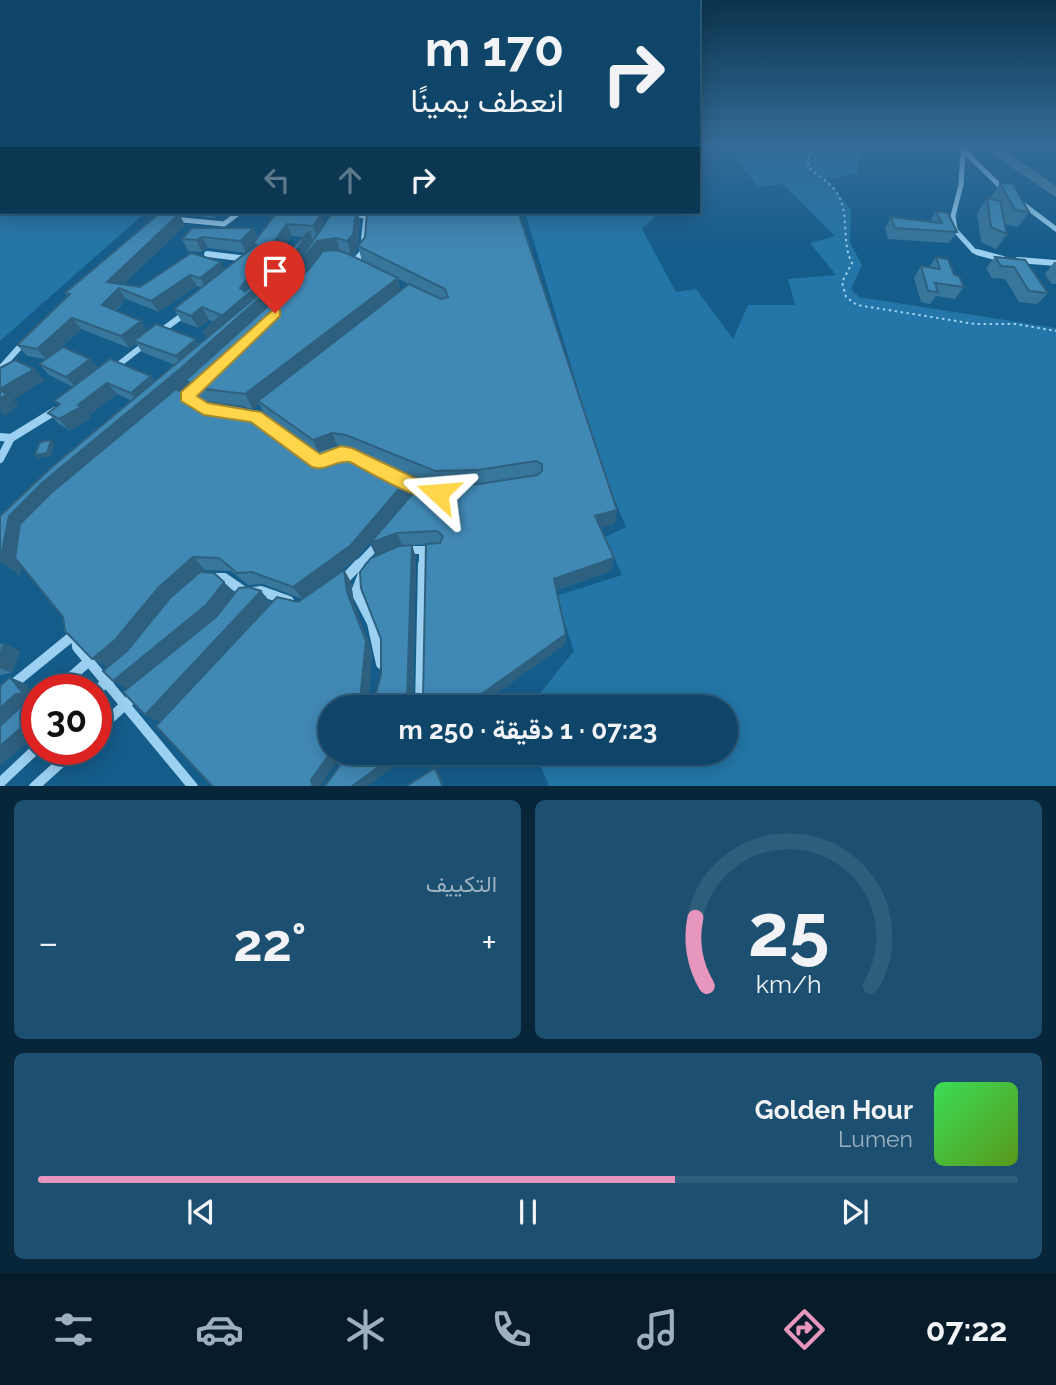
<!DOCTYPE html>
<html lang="ar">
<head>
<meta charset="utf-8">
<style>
  :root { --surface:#0f4568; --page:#1d4f71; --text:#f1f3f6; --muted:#9bb1c0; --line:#2f5d7c; --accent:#e797bd }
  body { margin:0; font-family:Raleway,Vazirmatn,sans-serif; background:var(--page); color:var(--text); direction:rtl; height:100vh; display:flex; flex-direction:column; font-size:26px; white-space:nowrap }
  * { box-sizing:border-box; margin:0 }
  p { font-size:23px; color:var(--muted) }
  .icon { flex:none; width:38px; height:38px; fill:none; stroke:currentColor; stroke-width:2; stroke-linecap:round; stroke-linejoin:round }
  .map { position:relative; height:786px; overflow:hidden; direction:ltr }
  .sheet { display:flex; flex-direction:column; gap:14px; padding:14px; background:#082639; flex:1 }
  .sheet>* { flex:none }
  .top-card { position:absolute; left:0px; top:0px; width:700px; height:214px; box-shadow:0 4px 18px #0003,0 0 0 2px var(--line); direction:rtl; background:#0f4568; color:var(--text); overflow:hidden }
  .speed { position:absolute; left:21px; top:674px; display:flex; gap:14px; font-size:35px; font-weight:700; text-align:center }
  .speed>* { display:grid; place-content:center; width:91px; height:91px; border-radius:50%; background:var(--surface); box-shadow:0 4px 18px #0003,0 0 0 2px var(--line); line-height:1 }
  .speed .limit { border:10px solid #d22; background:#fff; color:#111 }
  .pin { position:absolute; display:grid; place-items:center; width:60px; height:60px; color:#fff; margin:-72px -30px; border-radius:50% 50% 50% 0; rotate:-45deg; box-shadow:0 0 7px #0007 }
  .pin .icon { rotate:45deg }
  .me { position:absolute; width:77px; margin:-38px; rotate:289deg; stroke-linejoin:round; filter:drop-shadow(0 0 5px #0008) }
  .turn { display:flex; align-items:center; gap:24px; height:147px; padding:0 21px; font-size:32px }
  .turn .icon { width:91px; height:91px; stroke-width:2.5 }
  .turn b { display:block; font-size:49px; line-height:60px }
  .lanes { display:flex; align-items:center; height:66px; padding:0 21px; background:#0003; justify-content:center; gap:35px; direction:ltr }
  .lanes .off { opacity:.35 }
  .big { font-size:52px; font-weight:700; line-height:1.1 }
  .sheet .widget { flex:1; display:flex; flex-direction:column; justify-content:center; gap:10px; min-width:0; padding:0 24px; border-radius:10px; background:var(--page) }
  .sheet .dial { align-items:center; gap:0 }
  .dial svg { height:182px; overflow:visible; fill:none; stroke:var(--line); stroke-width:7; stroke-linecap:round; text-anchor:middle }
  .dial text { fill:var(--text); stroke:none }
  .song { display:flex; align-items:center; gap:21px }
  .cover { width:84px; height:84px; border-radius:10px; background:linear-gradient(135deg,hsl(130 70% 55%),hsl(90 70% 35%)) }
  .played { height:7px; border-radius:4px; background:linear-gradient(90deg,var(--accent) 65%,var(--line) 65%) }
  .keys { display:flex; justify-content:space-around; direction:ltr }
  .heat { display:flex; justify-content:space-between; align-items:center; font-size:38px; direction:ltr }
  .sheet .tiles { flex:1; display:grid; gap:14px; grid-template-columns:1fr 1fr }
  .widget:last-child { grid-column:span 2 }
  .trip { position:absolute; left:318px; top:695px; width:420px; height:70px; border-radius:35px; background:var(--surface); box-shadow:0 4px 18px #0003,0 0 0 2px var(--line); font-weight:700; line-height:70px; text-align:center; direction:rtl }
  .menu { display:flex; height:112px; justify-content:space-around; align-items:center; background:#061c2a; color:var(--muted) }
  .menu .icon { width:49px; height:49px }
  .menu .on { color:var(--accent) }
  .menu b { font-size:32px; color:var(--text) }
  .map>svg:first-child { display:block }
  .green { fill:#2376a7 }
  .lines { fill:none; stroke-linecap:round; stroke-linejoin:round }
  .river { fill:#4c81a1; fill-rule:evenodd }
  .path { stroke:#9bd0f0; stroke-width:2; stroke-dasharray:2.5 3.5; stroke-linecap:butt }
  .minor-far3 { stroke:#9bd0f0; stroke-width:5 }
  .minor-far2 { stroke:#9bd0f0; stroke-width:6 }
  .minor-far1 { stroke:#9bd0f0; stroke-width:8 }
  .minor { stroke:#9bd0f0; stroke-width:10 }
  .wall { fill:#38769c; fill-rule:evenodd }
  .shaded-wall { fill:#2e607f }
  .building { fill:#4189b5; stroke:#2e607f; stroke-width:2 }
  .route { fill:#ffd54a; stroke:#a68a30; stroke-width:2 }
</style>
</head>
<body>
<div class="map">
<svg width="1056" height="787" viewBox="0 0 1056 787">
  <rect width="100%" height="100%" fill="#145c8a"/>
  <path class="green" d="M0 144 2 212H146L0 341Z
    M725 144H861L857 174 827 179 851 210 850 242 862 265 851 289 859 297 1056 328V786H549L535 753 726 752V707H529L574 651 556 596 622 575 605 537 626 527 602 470 525 212H660L642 229 676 292 696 289 733 339 748 305H795L788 279 836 275 810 243 835 236 783 184 758 187Z"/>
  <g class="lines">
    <path class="river" d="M977 144H993L1056 186V197Z"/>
    <path class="path" d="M820 144 809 154 808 167C817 175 831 183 837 193 850 213 841 243 852 263L842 282 846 297 857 305 975 324H1016L1056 331"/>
    <path class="minor-far3" d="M957 144 1005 191
      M963 152 961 185 953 216 955 230 974 251 983 254
      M1020 202 1056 229
      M349 214 366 216 362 254
      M173 219 224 224 240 212"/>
    <path class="minor-far2" d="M977 252 1003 259
      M207 254 248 259
      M1018 260 1056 263
      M353 263 363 252
      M160 332 187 312
      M0 369 25 341
      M113 369 145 344"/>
    <path class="minor-far1" d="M0 437 11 438
      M0 459 11 438 55 411
      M406 550H433
      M357 566 379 543
      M423 566V550"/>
    <path class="minor" d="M363 574 356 592 372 623 381 664
      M207 578H224L246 593 261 591 289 601
      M341 583 359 564
      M76 637 77 647 193 787
      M56 690 89 661
      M96 691 110 679
      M0 695 76 633
      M420 707 423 564
      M96 731 136 695
      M344 766 354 752
      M0 783 37 748
      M34 787 76 749"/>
  </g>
  <path class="wall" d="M1000 183 1029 212 1018 227 1005 224 1007 234 996 249 981 242 977 213 987 198 992 199 991 197Z
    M936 211 957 232 949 243 888 239 885 228 891 217 930 222Z
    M172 212H220L215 218 173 213Z
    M308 212 307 213 321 214 324 224 360 220 357 250 352 256 362 261 358 246 365 237 367 212H518L617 510 614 524 600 527 614 558 611 571 557 590 566 634 565 644 477 707H331L321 785 145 715 128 689 107 667 63 617 21 566 20 575 0 562 132 401 117 394 89 415 91 418 70 431 59 424 48 413 59 405 54 401 73 387 49 375 39 364 45 359 27 356 17 345 67 296 65 293 179 214 185 225 123 285 140 287 191 253 225 270 246 253 208 248 202 252 188 251 182 239 253 228 258 238ZM292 236 304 237 266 272ZM398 279 409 284 400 291ZM197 286 202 288 174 309 182 322 198 328 209 320 213 322 207 338 199 344 147 331 116 311 126 299 159 312ZM81 329 129 348 136 343 142 352 175 365 155 382 98 368 57 351ZM189 385 197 396 205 402 192 400 180 392ZM259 404 266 416 316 452 310 454 245 408 253 409ZM345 449 352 450 436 485H434L370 543 376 555 381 639V675L373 704 368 705 372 651 354 604 351 582 344 570 298 602 271 603 261 591 235 593 203 572 205 570 231 571 248 585 263 584 302 599 357 558 413 492 409 477ZM431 544 423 699 419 705 413 706 416 558 412 545 401 546Z
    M936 257 954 275 964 287 955 299 936 296 930 304 921 302 914 278 921 266 929 267Z
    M995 257 1025 260 1048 293 1037 304 1019 302 1005 279 992 278 986 268Z
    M1054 262H1056V284H1052L1045 274Z
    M0 643 20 651 12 673 0 675Z"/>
  <path class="shaded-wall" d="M212 212H220L215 218Z
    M356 212H358L360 220 357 250 351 256 347 241Z
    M179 214 185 225 119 289 126 299 110 316 102 305 107 282Z
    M321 214 325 227 317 238 313 226Z
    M287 224 292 236 256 286 310 231 314 244 317 241 336 238 341 253 307 276 186 380 189 385 59 497 27 529 20 575 0 562 9 516 42 483 139 403 131 393 151 376 159 387 183 367 176 356 196 339 202 349 209 343 203 332 244 296 240 288Z
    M253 228 258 239 246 253 241 241Z
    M202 237 208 248 202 252 196 240Z
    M221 262 226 273 206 289 200 278Z
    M190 275 197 286 159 312 151 301Z
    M398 278 401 293 258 401 259 404 253 409 245 394Z
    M202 307 209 320 198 328 191 316Z
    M72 318 81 329 47 360 37 349Z
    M141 321 149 333 134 341 136 343 129 348 121 336Z
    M90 359 100 370 76 388 66 377Z
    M34 369 45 380 13 400 19 405 5 416 0 411V389Z
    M107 383 117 394 89 415 91 418 70 431 59 419Z
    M332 433 338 448 320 455 313 440Z
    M51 440 55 443 51 456 39 459 35 455Z
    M409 477 413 492 357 558 302 599 293 587Z
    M617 510 614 524 593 529 595 516Z
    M397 533 402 545 376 556 370 543Z
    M412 545 416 558 413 707 407 699Z
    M193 557 205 570 173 599 111 669 92 659 159 587Z
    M614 558 611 571 553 591 554 579Z
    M344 570 351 582 354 604 372 651 368 707H366L360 700Z
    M224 582 236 594 219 617 130 690 113 681Z
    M261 591 271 603 162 723 145 715Z
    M566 634 565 644 477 707H463Z
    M4 643 20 651 12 673 0 668V652Z
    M10 677 26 684 37 697 0 729V708Z
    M37 714V734L0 766V746Z
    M331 752H344L321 785V787H313L311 780Z
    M399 752H414L366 787H351Z
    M435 768 439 772 444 787H443Z"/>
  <path class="building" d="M1000 183 1013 184 1029 212 1015 210Z
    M987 198 1000 201 1007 234 991 227Z
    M936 211 948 213 957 232 895 228 891 217 942 223Z
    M161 212 179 214 107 282 140 287 191 253 221 262 200 278 190 275 151 301 119 288 102 305 141 321 121 336 72 318 37 349 17 345 70 294 65 293Z
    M277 212H295L321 214 313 226 287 224 240 288 245 292 310 231 291 257 203 332 221 315 202 307 191 316 174 309 256 245 253 244Z
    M333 212H356L353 235 347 241 336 238 317 241 301 261 180 369 42 483 9 516 0 562V516L53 466 298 262Z
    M367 212H407L420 213 434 212H518L617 510 595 516 614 558 554 579 566 634 463 707H331V752L311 780 313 787H213L156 726 277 597 298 602 344 570 347 592 366 641 360 700 366 706 373 704 381 675V639L361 588 360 572 371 558 399 546 412 545 407 699 412 706 419 705 423 699 426 544 440 543 443 536 437 531 397 533 370 543 423 482 434 485 479 484 537 475 542 471V464L536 461 478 470 435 471 346 435 332 433 313 440 258 401 409 284 441 299 448 297 445 289 358 246 365 237Z
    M192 228H253L241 241 202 237 196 240 182 239Z
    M336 250 346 253 398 278 245 394 197 388 186 380 309 269 323 251Z
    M936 257 948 259 954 275 959 276 964 287 935 283 938 292 928 291 921 266 940 269Z
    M995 257 1025 260 1048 293 1029 291 1014 267 1001 266Z
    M156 324 196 339 176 356 134 341Z
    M63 347 90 359 66 377 39 364Z
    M110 359 151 376 131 393 107 383 78 405 81 407 59 419 48 413 60 404 54 401Z
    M15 360 34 369 0 389V368Z
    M176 389 192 400 244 407 310 454 334 446 343 448 409 477 351 545 293 587 252 572 237 573 219 558 193 557 159 587 115 640 92 659 65 631 63 617 15 558 20 524 51 493Z
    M0 390 7 394 0 399Z
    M51 440 47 453 35 455 40 442Z
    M200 572 214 573 224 582 206 605 113 681 103 671 127 651 170 598Z
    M249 587 261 591 145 715 123 692 216 617 239 588Z
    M10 677 23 693 16 694 0 708V686Z
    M37 697V714L0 746V726L28 700 30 703Z
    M367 752H399L351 787H324L342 763Z
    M435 768 443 787H405Z"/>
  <linearGradient id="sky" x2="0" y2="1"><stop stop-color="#0b334c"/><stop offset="0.57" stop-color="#346c98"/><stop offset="1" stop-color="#346c98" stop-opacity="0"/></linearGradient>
  <rect width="1056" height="254" fill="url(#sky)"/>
  <path class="route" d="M275 308 280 310V316L197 396 208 403 261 412 320 454 341 446 352 448 413 477 445 487 447 493 445 499C425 506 369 472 350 462 336 460 325 472 312 467L251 422 204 415 181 401V392Z"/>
</svg>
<div class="speed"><div class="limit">30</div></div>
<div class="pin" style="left:275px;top:313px;background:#d93025"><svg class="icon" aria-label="arrive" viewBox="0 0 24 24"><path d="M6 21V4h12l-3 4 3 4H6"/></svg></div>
<svg class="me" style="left:438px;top:493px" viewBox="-20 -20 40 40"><path d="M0-17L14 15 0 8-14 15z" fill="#ffd54a" stroke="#fff" stroke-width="4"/></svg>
<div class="trip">07:23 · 1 دقيقة · 250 m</div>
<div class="top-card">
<div class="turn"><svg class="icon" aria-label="right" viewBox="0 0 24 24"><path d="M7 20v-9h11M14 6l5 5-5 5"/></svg><div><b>170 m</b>انعطف يمينًا</div></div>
<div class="lanes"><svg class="icon off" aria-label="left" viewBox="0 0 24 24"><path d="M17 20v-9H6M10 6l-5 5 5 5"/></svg><svg class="icon off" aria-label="ahead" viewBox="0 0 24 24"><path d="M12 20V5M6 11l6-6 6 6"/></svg><svg class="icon" aria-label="right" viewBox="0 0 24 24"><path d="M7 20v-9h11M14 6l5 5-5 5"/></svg></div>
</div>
</div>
<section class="sheet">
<div class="tiles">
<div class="widget dial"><svg viewBox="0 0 100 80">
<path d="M14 69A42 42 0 1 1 86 69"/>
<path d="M14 69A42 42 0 0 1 9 39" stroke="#e797bd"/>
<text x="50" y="56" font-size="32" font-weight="700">25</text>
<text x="50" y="72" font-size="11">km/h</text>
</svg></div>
<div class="widget"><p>التكييف</p>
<div class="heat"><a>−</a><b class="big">22°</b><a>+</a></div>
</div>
<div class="widget">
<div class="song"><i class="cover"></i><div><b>Golden Hour</b><p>Lumen</p></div></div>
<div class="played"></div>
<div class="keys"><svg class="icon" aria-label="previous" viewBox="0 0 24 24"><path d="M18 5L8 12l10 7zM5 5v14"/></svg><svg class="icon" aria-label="pause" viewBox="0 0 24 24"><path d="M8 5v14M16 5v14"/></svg><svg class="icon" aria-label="next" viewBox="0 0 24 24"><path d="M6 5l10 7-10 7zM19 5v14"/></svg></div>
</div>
</div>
</section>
<nav class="menu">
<b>07:22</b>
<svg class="icon on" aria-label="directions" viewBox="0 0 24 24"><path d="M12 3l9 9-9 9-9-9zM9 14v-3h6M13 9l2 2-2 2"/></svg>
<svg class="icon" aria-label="music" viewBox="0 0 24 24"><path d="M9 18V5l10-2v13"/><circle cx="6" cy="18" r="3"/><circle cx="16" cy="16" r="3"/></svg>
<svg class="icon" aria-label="phone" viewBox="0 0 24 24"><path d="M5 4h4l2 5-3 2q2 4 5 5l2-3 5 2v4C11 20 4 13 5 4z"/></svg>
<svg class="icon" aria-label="climate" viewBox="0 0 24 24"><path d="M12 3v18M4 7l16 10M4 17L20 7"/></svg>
<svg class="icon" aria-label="car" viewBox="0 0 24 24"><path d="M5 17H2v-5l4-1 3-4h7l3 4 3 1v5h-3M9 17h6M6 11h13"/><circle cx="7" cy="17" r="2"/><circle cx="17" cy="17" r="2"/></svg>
<svg class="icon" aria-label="filters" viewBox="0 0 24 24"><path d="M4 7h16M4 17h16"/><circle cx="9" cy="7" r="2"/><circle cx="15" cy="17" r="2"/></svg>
</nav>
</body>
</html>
